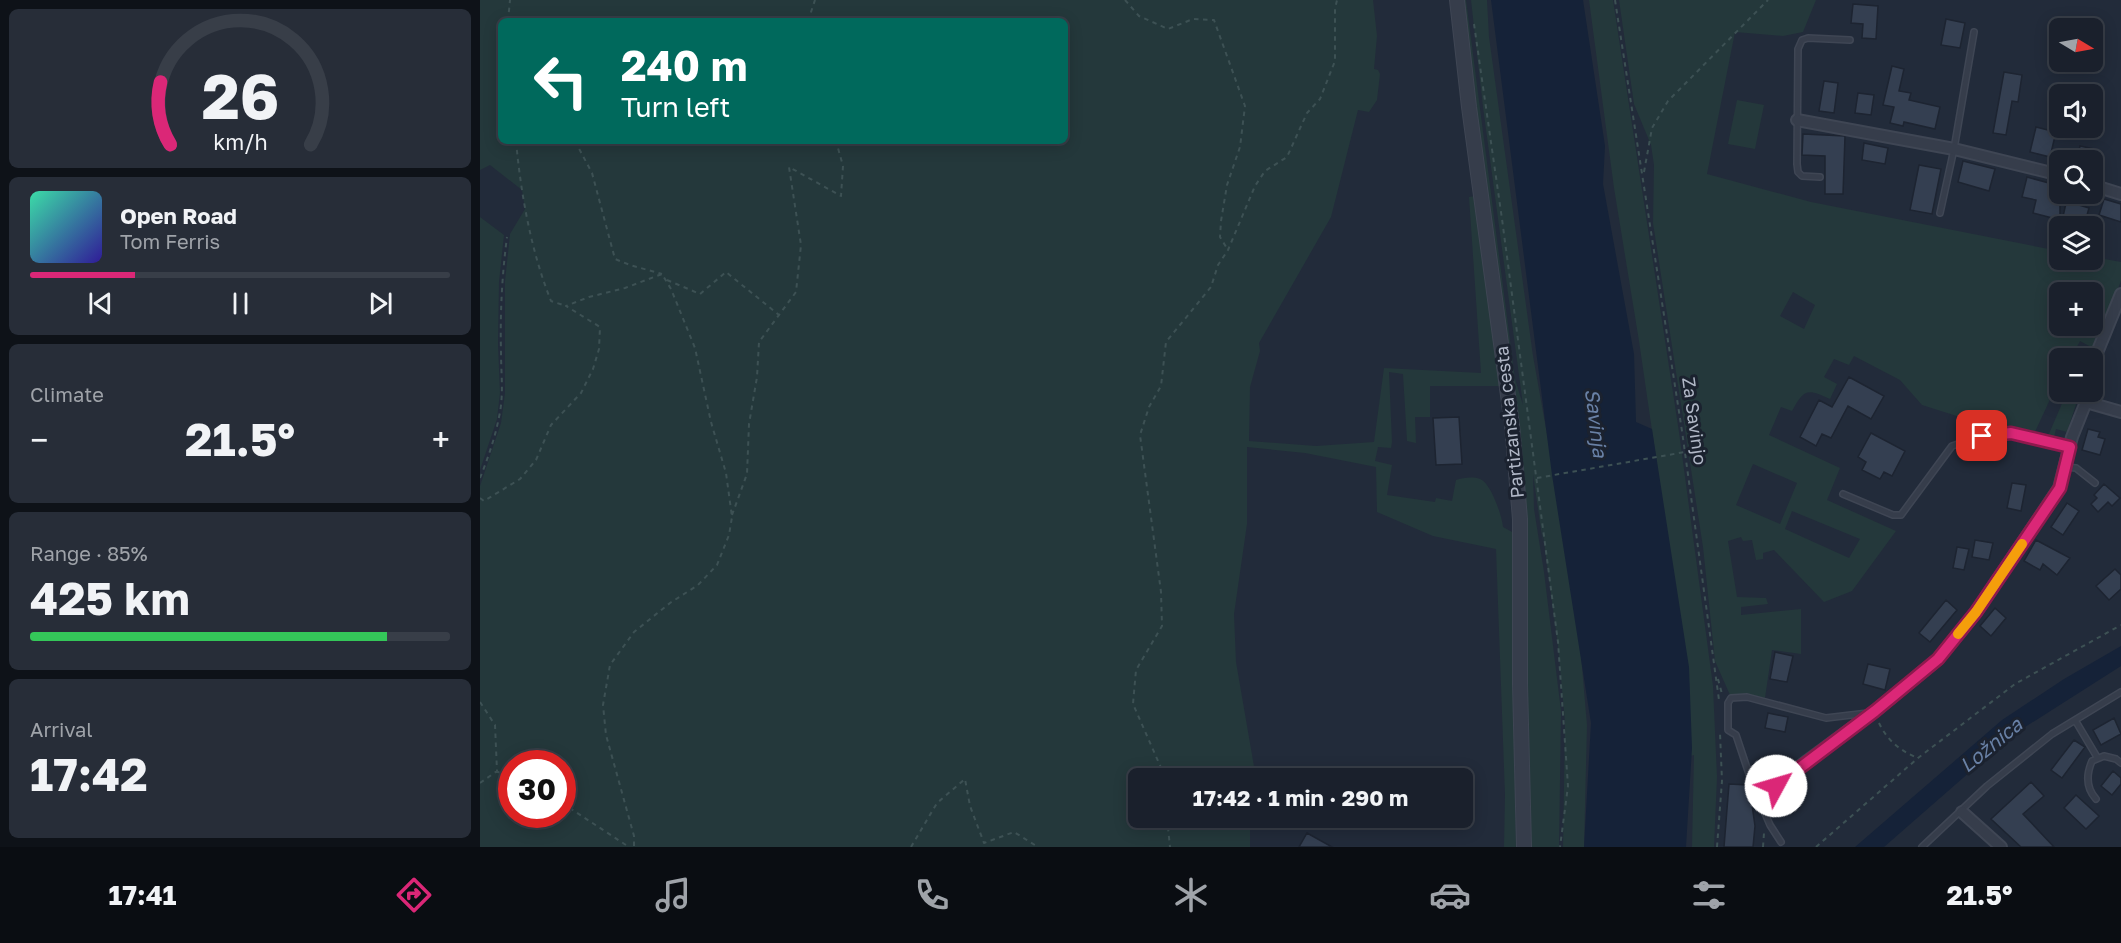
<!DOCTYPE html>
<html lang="en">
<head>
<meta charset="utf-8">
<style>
  :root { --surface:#1a202c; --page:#272d38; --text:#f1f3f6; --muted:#9fa3a9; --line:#383e48; --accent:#db2777 }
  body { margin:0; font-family:"Golos Text",sans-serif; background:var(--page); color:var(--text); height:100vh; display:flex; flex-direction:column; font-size:22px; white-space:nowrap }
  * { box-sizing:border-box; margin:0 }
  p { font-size:20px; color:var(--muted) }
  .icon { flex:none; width:33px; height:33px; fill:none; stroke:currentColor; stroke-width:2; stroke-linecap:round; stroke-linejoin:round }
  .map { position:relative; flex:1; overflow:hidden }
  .panel { display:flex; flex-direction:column; gap:9px; padding:9px; background:#0e1218; width:480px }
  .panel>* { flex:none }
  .top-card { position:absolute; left:18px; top:18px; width:570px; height:126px; border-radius:9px; box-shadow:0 3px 15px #0003,0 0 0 2px var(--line); background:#00695c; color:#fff; overflow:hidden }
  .needle { width:39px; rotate:100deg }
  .tools { position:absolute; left:1569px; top:18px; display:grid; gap:12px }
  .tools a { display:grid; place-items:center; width:54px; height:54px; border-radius:9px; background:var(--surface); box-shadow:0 3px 15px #0003,0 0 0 2px var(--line); font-size:30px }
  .speed { position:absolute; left:18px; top:750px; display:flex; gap:12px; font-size:30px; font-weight:700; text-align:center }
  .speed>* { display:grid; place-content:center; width:78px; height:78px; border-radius:50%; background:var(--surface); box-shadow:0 3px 15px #0003,0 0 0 2px var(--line); line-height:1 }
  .speed .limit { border:9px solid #d22; background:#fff; color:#111 }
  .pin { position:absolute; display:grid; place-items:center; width:51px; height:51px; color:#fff; margin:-26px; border-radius:12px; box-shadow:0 3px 9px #0006 }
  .me { position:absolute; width:66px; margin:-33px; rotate:51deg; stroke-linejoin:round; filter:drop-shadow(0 0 4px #0008) }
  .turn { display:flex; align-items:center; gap:21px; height:126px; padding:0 24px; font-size:27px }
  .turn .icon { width:78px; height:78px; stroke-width:2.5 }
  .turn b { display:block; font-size:42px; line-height:51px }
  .big { font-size:45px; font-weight:700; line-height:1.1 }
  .panel .card { flex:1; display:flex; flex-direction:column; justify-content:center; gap:9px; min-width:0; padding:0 21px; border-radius:9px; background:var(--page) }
  .panel .dial { align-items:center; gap:0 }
  .dial svg { height:156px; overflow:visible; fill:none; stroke:var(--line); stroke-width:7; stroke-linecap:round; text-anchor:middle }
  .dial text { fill:var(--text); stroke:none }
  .song { display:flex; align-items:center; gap:18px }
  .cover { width:72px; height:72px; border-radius:9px; background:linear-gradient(135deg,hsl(160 70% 55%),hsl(250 70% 35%)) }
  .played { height:6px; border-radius:3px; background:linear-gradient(90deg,var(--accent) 25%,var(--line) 25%) }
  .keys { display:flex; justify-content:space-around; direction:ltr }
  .heat { display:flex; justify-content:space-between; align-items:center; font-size:33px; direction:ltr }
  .charge { height:9px; border-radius:4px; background:linear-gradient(90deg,#34c759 85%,var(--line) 0) }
  .trip { position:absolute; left:648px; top:768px; width:345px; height:60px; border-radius:9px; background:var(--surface); box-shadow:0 3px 15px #0003,0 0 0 2px var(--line); font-weight:700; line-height:60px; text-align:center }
  .tab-bar { display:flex; height:96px; justify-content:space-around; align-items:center; background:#0a0d12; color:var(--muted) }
  .tab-bar .icon { width:42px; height:42px }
  .tab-bar .on { color:var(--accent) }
  .tab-bar b { font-size:27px; color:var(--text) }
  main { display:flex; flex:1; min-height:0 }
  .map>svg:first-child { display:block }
  .green { fill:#24383b; fill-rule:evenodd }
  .water { fill:#152238 }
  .building { fill:#343f51; stroke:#1d2431; stroke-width:1.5 }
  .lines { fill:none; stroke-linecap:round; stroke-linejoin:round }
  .service-casing { stroke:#3f4654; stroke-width:8 }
  .minor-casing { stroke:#3f4654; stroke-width:14 }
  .tertiary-casing { stroke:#3f4654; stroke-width:16 }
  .path { stroke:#3d5154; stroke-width:2; stroke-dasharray:4.5 4.5; stroke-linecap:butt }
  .service { stroke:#363d4b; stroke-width:5 }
  .minor { stroke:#363d4b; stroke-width:10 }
  .tertiary { stroke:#363d4b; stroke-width:14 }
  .route-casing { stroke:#8e194d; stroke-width:15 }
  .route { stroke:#db2777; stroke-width:10 }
  .slow { stroke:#f59e0b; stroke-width:10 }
  .labels { text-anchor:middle; stroke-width:6; stroke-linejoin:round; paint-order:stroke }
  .street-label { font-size:18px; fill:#b1b8c7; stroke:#1b222f }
  .water-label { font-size:20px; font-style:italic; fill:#6981a6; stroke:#1b222f }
</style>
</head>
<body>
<main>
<section class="panel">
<div class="card dial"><svg viewBox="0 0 100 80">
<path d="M14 69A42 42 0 1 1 86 69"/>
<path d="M14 69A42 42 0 0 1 9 37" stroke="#db2777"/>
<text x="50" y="56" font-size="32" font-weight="700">26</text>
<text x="50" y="72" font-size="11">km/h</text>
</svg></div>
<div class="card">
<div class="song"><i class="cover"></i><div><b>Open Road</b><p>Tom Ferris</p></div></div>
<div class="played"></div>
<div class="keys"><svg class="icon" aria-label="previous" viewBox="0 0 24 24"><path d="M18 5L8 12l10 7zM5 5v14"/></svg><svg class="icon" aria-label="pause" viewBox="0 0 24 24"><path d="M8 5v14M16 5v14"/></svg><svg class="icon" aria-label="next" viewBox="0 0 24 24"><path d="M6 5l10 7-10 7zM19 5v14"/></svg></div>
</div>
<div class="card"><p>Climate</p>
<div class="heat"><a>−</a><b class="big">21.5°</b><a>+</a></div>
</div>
<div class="card"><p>Range · 85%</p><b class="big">425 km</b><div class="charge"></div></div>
<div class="card"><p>Arrival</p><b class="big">17:42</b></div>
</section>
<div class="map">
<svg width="1641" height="847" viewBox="0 0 1641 847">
  <rect width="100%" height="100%" fill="#222b3a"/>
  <path class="green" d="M0 0H893L897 36 894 69 898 70 900 74 897 100 889 112 878 110 851 217 779 343 780 351 770 387 769 441 836 446 894 442 904 368 1001 373 989 197 995 196 1020 386H950V417H935L936 443 927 441 923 374 909 372 912 442 911 448 898 447 895 461 912 465 907 495 955 502 956 498 972 501 976 480C983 478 992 476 1000 479 1011 483 1022 516 1023 527L1032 532 1036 847H1024L1025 795 1016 549 953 536 897 512 896 467 825 453 767 447V524L754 614 756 662 776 778H658V818H770V847H0V486L21 423 25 393V281L30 234 45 209 42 190 10 165 0 170ZM21 21H585V141H21ZM32 764H82V814H32Z
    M981 0H986L1035 379 1043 405 1003 107 991 0H1007L1009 37 1053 356 1078 496 1100 644 1107 725 1104 847H1083L1085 722 1078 646 1062 527 1063 543 1053 474 1054 509 1064 572 1081 711 1079 847H1049L1046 575Z
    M1109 0H1133L1199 432 1233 686 1237 777 1234 847H1212L1214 755 1210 756 1184 513 1159 341 1134 188Z
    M1139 0H1336L1323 32 1303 36 1255 32 1227 174 1331 202 1579 251 1580 260H1612L1613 257 1641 262V281L1610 358H1605L1611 347 1600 341 1591 358H1580L1579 380 1554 434 1502 424 1442 405 1420 380 1374 356 1369 365 1354 359 1344 377 1357 384 1350 399C1327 388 1324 389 1312 411L1301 407 1289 435 1360 468 1347 500 1416 531 1372 591 1344 602 1294 550 1283 553V559L1276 560 1272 540 1263 541 1261 537 1248 541 1257 597 1286 598 1288 604 1261 607V615L1321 609V654L1292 650 1285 698 1268 694 1250 695 1235 661 1223 547 1173 223 1174 165 1171 145 1154 104ZM1313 292 1335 305 1324 329 1300 316ZM1580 292H1612V326H1580ZM1273 464 1317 483 1300 524 1256 505ZM1312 511 1380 539 1369 558 1305 529Z
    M1257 100 1284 105 1275 149 1248 144Z
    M0 217 24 235 19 282 18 344 20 393 17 419 0 470Z
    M1587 392H1600L1587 432 1576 429 1574 437 1568 436Z"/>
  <path class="water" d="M1011 0H1103L1125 146 1123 184 1154 354 1156 422 1172 429 1209 667 1212 748 1206 847H1104L1111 723 1072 475Z
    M1641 646V666L1531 736 1404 847H1375L1522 720 1584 679Z"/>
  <path class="building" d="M1373 4 1398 6 1396 39 1382 38 1383 24 1371 23Z
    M1466 19 1485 23 1480 48 1461 45Z
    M1412 66 1424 69 1419 91 1431 93 1429 100 1460 107 1455 129 1424 122 1423 126 1410 123 1414 107 1403 105Z
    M1524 72 1542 75 1538 102 1532 101 1526 135 1513 133Z
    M1344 81 1358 83 1354 113 1339 111Z
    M1378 93 1394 95 1391 115 1375 113Z
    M1556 127 1576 132 1570 157 1550 152Z
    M1323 134 1365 136 1363 194H1345V156L1322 155Z
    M1384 143 1408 148 1405 164 1382 160Z
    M1600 146 1619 150 1616 160H1597Z
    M1483 161 1515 169 1509 191 1478 182Z
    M1439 165 1461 169 1452 214 1430 210Z
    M1547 177 1580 186V220L1553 213 1556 200 1542 197Z
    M1588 194H1602L1599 205 1609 208 1604 226 1582 221Z
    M1624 199 1641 204V222L1619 215Z
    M1369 377 1404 396 1391 419 1368 406 1351 438 1342 434 1336 446 1320 437 1339 400 1352 407Z
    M979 417 982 464 956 465 953 418Z
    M1608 429 1620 432 1618 437 1625 439 1620 455 1602 450Z
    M1391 433 1425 451 1412 476 1404 472 1400 479 1382 470 1386 462 1378 457Z
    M1532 483 1546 485 1541 511 1527 508Z
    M1624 484 1640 498 1632 506 1628 502 1618 512 1611 504 1617 498 1614 495Z
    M1587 503 1599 511 1583 535 1571 527Z
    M1495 540 1513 543 1509 560 1492 557Z
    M1556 540 1590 558 1577 575 1563 564 1560 570 1544 561Z
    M1477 547 1489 549 1484 570 1473 568Z
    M1635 569 1641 575V589L1629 600 1616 586Z
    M1466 600 1477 610 1450 642 1439 633Z
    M1515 608 1526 618 1511 636 1500 626Z
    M1295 652 1313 656 1307 682 1290 679Z
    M1388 664 1410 669 1405 690 1383 684Z
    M1288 713 1308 717 1305 732 1285 728Z
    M1634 718 1641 734 1621 745 1613 730Z
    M1594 740 1605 747 1582 778 1571 770Z
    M1633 771 1641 778V784L1632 795 1621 786Z
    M1551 782 1564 796 1543 814 1574 847H1541L1511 819Z
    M1249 784 1268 785 1270 791 1275 826 1273 847H1244Z
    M1596 795 1619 816 1606 829 1584 808Z
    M827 833 852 847H819Z"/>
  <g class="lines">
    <g class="service-casing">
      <path id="service" d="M1340 177 1322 176 1318 172 1317 164 1318 49 1322 40 1328 38 1370 40
        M1460 213 1474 149 1494 32
        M1586 467 1596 468 1615 483
        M1363 494 1413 515H1421L1472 446 1502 436 1531 433 1590 447
        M1595 720 1617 757
        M1616 799C1606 788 1606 775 1612 761L1624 756 1636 759 1641 763
        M1301 842 1290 825 1272 783 1256 735 1248 730V703L1251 698 1267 697 1346 718 1388 713
        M1442 847 1507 786 1572 734 1641 692"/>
    </g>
    <g class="minor-casing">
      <path id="minor" d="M1317 120 1474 149 1580 175
        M1612 185 1641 194
        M1612 365 1641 294
        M1279 800 1312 772 1395 711 1458 659 1496 612 1579 488 1592 437 1606 402 1641 412
        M1482 812 1521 847"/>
    </g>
    <g class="tertiary-casing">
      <path id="tertiary" d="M977 0 989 107 1032 425 1040 519V684L1044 847"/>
    </g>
    <path class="path" d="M645 0 659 16 688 29 713 19 734 20 765 106 760 147 747 185 741 221 740 237 748 250
      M1135 0 1202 431 1239 700
      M28 21 30 0
      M328 21 335 0
      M994 24 1022 219 1078 642 1088 786 1080 847
      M36 141C41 195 51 251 71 301L86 306
      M95 141 112 173 135 259 150 265 182 274
      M1164 172 1172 128 1188 101 1288 0
      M187 280 220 294 246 272 299 315
      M0 478C8 458 15 438 19 417 24 395 21 374 21 352 20 313 22 275 27 237
      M1057 478 1205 452
      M0 498 4 501 40 479 56 460 71 425 101 393 113 369 119 349 120 327 86 306 109 297 145 288 182 274 191 289 215 348 231 422 246 473 252 517 249 535 237 565 218 585 190 603 154 632 130 665 123 705 126 735 154 836V847
      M252 515 267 474 269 424 277 377 279 342 316 292 321 245 309 167 361 196 363 166 356 141
      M1238 679 1242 694
      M0 702 15 725 17 771 32 782
      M1399 723C1407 740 1420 751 1438 758
      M683 778 682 770 653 704 656 670 682 626 681 592 660 435 669 407 681 386 686 342 731 287 738 265 748 250 775 186 785 171 807 157 827 113 840 99 855 61V9L857 0
      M0 783 17 771
      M82 803 149 847
      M687 818 690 847
      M431 847 457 803 485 779 490 806 504 843 534 832 558 847
      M1237 847 1242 781 1240 733
      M1283 847 1284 833
      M1336 847 1438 758 1535 684 1641 625"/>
    <use href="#service" class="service"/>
    <use href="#minor" class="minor"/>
    <use href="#tertiary" class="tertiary"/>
  </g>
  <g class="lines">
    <g class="route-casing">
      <path id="route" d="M1296 786 1395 711 1458 659 1496 612 1580 488 1590 447 1531 433 1502 436"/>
    </g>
    <use href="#route" class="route"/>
    <path class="slow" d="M1478 634 1496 612 1542 544"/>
  </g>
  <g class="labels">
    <g class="street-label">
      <text transform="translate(1214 421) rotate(82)" y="6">Za Savinjo</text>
      <text transform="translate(1030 422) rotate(-96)" y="6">Partizanska cesta</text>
    </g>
    <g class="water-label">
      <text transform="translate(1116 423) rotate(83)" y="7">Savinja</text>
      <text transform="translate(1511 745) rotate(-39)" y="7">Ložnica</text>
    </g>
  </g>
</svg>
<div class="tools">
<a><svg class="needle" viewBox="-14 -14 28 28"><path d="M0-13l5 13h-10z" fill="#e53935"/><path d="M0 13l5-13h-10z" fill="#9fa3a9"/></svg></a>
<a><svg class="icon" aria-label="sound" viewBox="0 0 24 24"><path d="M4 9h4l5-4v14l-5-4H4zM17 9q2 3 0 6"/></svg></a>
<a><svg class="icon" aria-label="search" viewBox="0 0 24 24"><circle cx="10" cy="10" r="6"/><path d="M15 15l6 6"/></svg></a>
<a><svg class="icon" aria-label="layers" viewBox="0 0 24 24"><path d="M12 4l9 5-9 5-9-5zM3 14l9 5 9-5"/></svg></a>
<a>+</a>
<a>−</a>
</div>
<div class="speed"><div class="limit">30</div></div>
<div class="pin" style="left:1502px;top:436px;background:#d93025"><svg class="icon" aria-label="arrive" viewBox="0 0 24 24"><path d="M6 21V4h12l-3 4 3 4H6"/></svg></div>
<svg class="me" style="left:1296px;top:786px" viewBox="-20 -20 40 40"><circle r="19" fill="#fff"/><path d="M0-13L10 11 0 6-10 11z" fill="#db2777"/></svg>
<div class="trip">17:42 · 1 min · 290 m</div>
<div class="top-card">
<div class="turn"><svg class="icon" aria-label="left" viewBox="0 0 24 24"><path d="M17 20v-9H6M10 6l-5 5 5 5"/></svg><div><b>240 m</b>Turn left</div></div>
</div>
</div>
</main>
<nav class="tab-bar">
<b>17:41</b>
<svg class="icon on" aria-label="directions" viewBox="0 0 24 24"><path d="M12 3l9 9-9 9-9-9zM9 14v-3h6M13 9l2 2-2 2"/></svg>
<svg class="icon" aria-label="music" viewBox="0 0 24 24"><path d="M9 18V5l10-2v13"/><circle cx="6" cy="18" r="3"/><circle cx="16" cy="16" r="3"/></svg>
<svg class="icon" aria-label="phone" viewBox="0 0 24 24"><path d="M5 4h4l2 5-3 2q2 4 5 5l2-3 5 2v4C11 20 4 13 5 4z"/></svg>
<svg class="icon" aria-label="climate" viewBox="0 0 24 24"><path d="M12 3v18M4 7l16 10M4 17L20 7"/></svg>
<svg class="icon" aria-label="car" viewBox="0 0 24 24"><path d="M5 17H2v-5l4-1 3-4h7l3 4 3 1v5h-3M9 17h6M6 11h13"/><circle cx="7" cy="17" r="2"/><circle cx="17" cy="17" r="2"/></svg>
<svg class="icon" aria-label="filters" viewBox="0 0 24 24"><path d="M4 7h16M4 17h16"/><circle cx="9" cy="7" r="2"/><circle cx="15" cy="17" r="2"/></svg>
<b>21.5°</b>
</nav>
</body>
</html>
